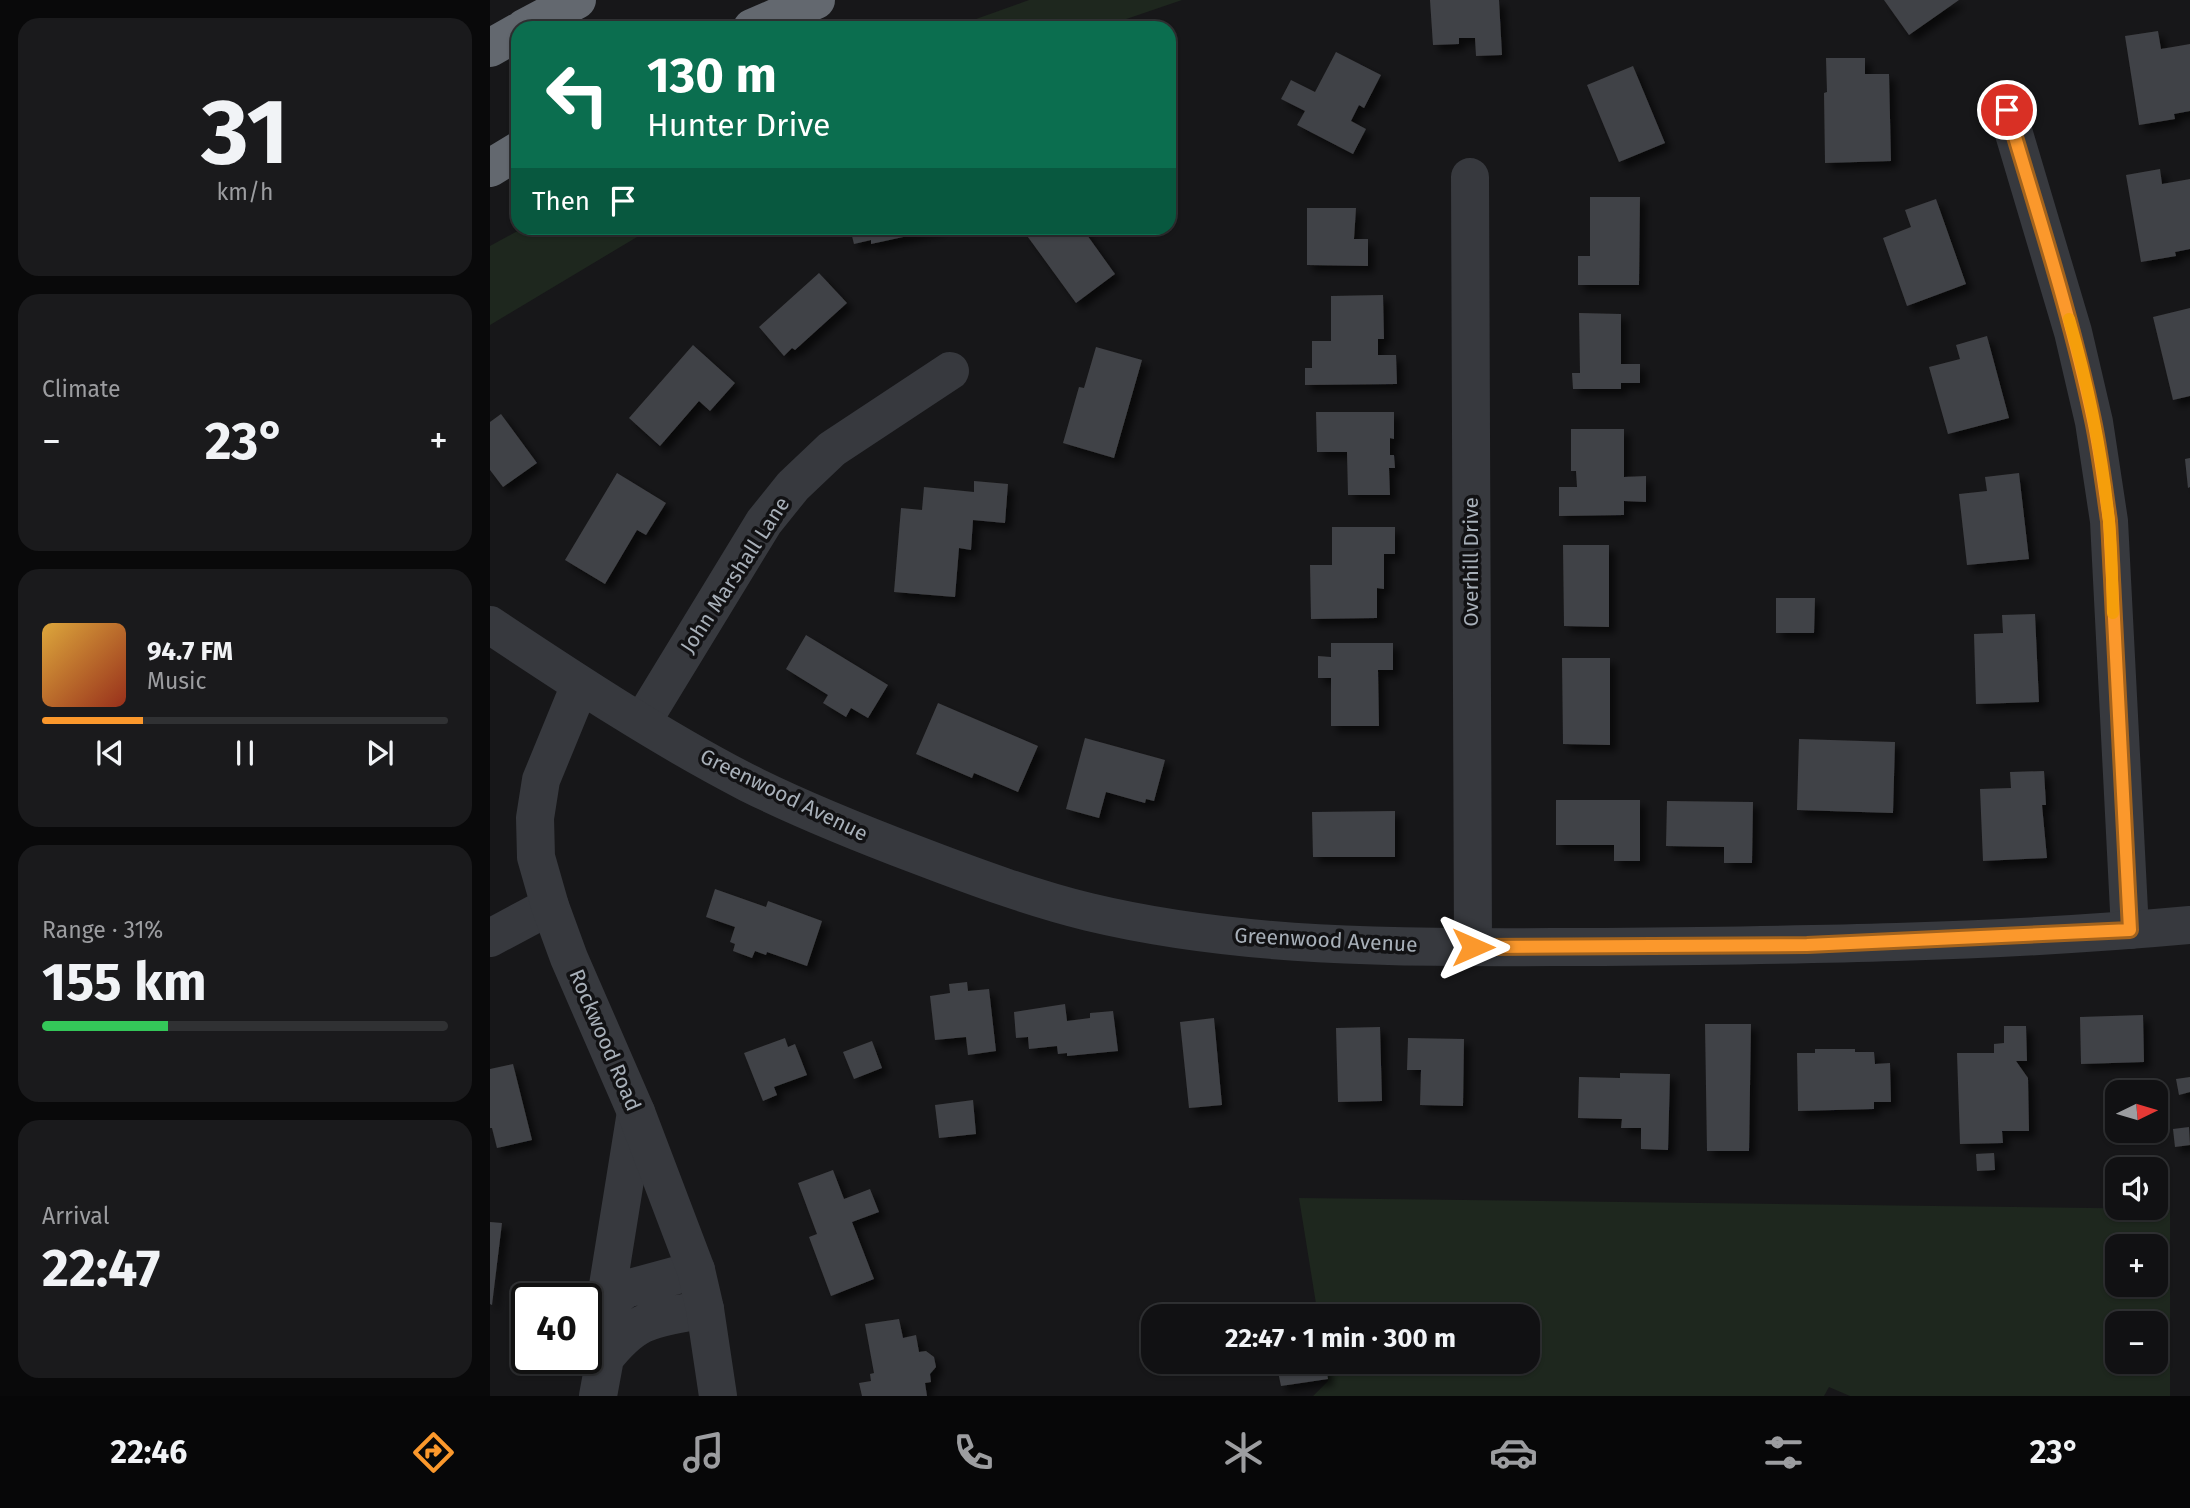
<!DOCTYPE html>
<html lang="en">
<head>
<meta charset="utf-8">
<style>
  :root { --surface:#111113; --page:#1a1a1c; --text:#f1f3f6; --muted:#9c9da0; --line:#303133; --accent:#fb982c }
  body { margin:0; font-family:"Fira Sans",sans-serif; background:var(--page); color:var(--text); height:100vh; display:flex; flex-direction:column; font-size:26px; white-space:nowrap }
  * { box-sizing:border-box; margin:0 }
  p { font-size:23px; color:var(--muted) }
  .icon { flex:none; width:38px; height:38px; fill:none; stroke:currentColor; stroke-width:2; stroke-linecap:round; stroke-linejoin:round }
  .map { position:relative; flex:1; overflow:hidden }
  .side { display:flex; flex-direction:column; gap:18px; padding:18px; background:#09090a; width:490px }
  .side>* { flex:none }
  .top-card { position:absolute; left:21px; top:21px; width:665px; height:214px; border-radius:21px; box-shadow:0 2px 5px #0004,0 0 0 2px var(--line); background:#0b6e4f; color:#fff; overflow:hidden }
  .needle { width:46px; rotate:85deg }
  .controls { position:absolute; left:1615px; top:1080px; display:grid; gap:14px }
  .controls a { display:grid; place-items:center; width:63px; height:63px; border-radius:14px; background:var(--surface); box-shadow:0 2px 5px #0004,0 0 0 2px var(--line); font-size:35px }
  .speed { position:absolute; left:21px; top:1283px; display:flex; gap:14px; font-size:35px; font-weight:700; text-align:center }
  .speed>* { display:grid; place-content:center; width:91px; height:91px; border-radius:50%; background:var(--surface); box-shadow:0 2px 5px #0004,0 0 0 2px var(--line); line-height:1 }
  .speed .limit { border:4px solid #111; border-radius:10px; background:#fff; color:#111 }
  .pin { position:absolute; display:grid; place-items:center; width:60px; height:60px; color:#fff; margin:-30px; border:4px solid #fff; border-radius:50%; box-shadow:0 2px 7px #0007 }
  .me { position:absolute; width:77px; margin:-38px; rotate:90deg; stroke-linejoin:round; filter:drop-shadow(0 0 5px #0008) }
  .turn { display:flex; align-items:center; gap:24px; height:147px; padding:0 21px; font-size:32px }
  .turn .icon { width:91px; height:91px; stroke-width:2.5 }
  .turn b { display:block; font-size:49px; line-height:60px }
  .then { display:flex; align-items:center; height:66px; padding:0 21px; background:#0003; gap:14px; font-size:26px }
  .big { font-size:52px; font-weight:700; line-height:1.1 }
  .side .tile { flex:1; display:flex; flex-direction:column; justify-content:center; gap:10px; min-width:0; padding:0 24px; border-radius:21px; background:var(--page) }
  .side .dial { align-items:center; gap:0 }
  .dial b { font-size:91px; line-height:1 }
  .song { display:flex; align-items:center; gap:21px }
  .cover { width:84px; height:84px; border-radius:10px; background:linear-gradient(135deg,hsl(40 70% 55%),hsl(10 70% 35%)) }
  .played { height:7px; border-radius:4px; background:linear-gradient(90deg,var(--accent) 25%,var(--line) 25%) }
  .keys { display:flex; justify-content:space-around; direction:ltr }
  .heat { display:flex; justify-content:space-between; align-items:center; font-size:38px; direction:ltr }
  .charge { height:10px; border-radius:5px; background:linear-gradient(90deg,#34c759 31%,var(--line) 0) }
  .trip { position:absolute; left:651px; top:1304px; width:399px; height:70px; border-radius:21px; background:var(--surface); box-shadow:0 2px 5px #0004,0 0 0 2px var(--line); font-weight:700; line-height:70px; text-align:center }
  .tab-bar { display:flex; height:112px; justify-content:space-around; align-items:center; background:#070708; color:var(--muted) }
  .tab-bar .icon { width:49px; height:49px }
  .tab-bar .active { color:var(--accent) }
  .tab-bar b { font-size:32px; color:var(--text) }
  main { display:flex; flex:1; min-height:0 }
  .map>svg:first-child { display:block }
  .green { fill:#1e271e; fill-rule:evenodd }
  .building { fill:#414246; filter:url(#shadow) }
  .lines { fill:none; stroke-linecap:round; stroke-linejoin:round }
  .minor { stroke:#37393e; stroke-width:38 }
  .tertiary { stroke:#37393e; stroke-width:38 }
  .motorway { stroke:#63686f; stroke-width:38 }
  .route-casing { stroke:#a3631d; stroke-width:18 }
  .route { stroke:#fb982c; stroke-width:12 }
  .slow { stroke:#f59e0b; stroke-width:12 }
  .labels { text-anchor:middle; stroke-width:7; stroke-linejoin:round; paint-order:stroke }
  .street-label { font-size:21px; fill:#a8b0b9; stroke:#121214 }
</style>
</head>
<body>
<main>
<section class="side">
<div class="tile dial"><b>31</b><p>km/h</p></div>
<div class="tile"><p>Climate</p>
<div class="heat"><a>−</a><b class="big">23°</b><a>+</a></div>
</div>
<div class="tile">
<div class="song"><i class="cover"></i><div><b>94.7 FM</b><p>Music</p></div></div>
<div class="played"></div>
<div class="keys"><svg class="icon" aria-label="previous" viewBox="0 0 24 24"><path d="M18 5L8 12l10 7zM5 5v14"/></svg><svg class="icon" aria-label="pause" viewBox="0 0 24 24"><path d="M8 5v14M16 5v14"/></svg><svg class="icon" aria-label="next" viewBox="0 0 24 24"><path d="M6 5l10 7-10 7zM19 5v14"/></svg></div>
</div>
<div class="tile"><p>Range · 31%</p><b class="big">155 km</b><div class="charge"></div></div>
<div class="tile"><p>Arrival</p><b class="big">22:47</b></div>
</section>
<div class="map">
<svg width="1700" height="1396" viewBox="0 0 1700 1396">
  <defs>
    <filter id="shadow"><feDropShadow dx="6" dy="6" stdDeviation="3.5" flood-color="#0009"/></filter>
  </defs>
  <rect width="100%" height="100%" fill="#171719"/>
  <path class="green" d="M539 0H692L610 28H461Z
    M33 228H162L0 325V246Z
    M809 1198 1680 1209V1396H1360L1339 1387 1334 1396H823L838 1381 835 1362H1038V1316H828ZM1628 1246H1666V1284H1628ZM1628 1323H1666V1362H1628Z"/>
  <path class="building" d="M940 0H1009L1012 55 986 56 985 38H969V44L943 45Z
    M1394 0H1469L1419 35Z
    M1668 31 1671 49 1700 44V111L1684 114 1685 119 1649 125 1635 36Z
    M846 52 891 75 874 108 869 105 861 121 876 129 863 154 807 125 815 111 791 99 801 80 825 92Z
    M1336 58H1375V74H1399L1401 161 1335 163 1334 93 1337 92Z
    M1143 66 1175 143 1129 162 1097 85Z
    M1670 169 1672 184 1700 179V249L1685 252 1686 256 1651 262 1636 175Z
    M1100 197H1150L1149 285H1088V256H1100Z
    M1446 199 1476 284 1417 306 1393 238 1421 227 1415 210Z
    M817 208H866L864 239H878V266L817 265Z
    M360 228H450V229L381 244V240L364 244Z
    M542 228H592L625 274 586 303 535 233Z
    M329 273 357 303 305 350 302 348 294 356 269 327Z
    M893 295 894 339H888V355H906L907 384 815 385V368H822V341H841V296Z
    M1700 308V396L1683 400 1663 317Z
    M1089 313 1131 314V364H1150V383H1131V389H1083L1082 373H1090Z
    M1497 336 1519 418 1458 434 1439 367 1470 359 1466 345Z
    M203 345 245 383 220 411 209 401 170 446 139 418Z
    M606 347 652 360 624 458 573 443 589 387 594 388Z
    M826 412H904V439L900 438V455H904L905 468H899L900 495H858L857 452H827Z
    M11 414 47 463 13 487 0 470V422Z
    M1081 429H1134V477L1156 476V502L1134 501V515L1069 516V487H1087L1086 471H1081Z
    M1700 458V487L1698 488 1695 459Z
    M127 473 176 503 156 535 147 530 115 584 75 560Z
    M1529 473 1539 559 1477 565 1469 494 1497 491 1495 477Z
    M484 481 518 484 515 523 483 520 481 550 469 548 465 597 404 592 411 508 432 510 434 487 484 492Z
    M842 527H905V554H894V589L887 588V618L821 619 820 565H842Z
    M1073 545H1119V627L1074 626Z
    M1286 598H1325L1324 633H1286Z
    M1545 614 1549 702 1486 704 1484 634 1513 633 1512 615Z
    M316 635 398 685 378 718 361 708 356 717 333 703 338 695 296 669Z
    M841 643H903V670H888L889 726H841V678H828V656L841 657Z
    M1072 658H1120V745L1073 744Z
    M448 703 548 746 528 792 484 773 482 778 426 754Z
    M595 738 675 760 664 801 656 799 655 803 616 792 609 818 576 809Z
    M1309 739 1405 742 1403 813 1307 810Z
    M1554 771 1556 805H1552L1557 858 1493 861 1490 789 1521 788 1520 772Z
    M1066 800H1150V861H1124V845H1066Z
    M1177 801 1263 802 1262 863H1234V847L1176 846Z
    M905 811V857H823L822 812Z
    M225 889 276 907 278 901 332 921 317 966 277 952 276 955 265 951 262 958 243 951 245 944 240 942 245 927 216 917Z
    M477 982 478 991 499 989 506 1051 478 1055 476 1037 445 1040 440 996 460 993 459 984Z
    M575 1004 577 1021 600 1018V1013L623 1011 628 1051 577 1056V1053L568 1054 567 1046 539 1049 538 1037 526 1038 524 1012Z
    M1653 1015 1654 1062 1591 1064 1590 1017Z
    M724 1018 732 1105 699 1108 690 1022Z
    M1215 1024H1261L1259 1151H1217Z
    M1514 1026H1536L1537 1061H1526L1538 1078 1539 1131H1512L1513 1143 1470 1144 1467 1053H1504V1044L1514 1043Z
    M890 1027 892 1101 848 1102 846 1028Z
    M295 1038 298 1047 305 1044 317 1075 284 1087 287 1095 273 1101 254 1053Z
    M918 1038 974 1039 973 1106 930 1105 931 1070H917Z
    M382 1041 392 1068 364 1079 353 1052Z
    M1325 1049H1365V1052H1384L1385 1064 1400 1063 1401 1102H1384V1109L1308 1111 1307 1053H1325Z
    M23 1064 42 1140 7 1148 2 1128H0V1069Z
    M1130 1073 1180 1074 1178 1150 1151 1149V1128H1131L1132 1119 1088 1118 1089 1077 1130 1078Z
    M1700 1077V1092L1689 1095 1686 1079Z
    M483 1100 486 1134 449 1138 445 1105Z
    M1699 1127 1700 1145 1685 1147 1683 1129Z
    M1504 1153 1505 1170 1487 1171 1486 1154Z
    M343 1170 354 1199 380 1189 389 1212 362 1222 384 1279 341 1296 319 1237 327 1234 308 1183Z
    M0 1222 12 1223 2 1305 0 1304Z
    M409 1319 413 1338 426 1335 429 1352 436 1351 444 1357 446 1367 440 1374 441 1382 435 1383 437 1396H372L369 1383 381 1381 380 1374 384 1373 375 1324Z
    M786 1362H835L838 1379 791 1386Z"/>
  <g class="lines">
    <path class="minor" d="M1517 110 1583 332 1604 422 1619 521 1640 930
      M980 177 983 947
      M152 722 274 522 303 486 342 449 460 371
      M0 938 60 906
      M115 1304 146 1112
      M115 1358C148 1316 165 1319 215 1309
      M108 1396 115 1358 112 1323 115 1304 136 1289 206 1270"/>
    <path class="tertiary" d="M0 625C84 681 169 737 258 783 314 811 372 834 430 856 485 877 542 898 599 912 766 952 942 947 1113 947 1309 945 1505 943 1700 925
      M90 685 51 780 45 818 46 857 60 906 79 958 146 1112 206 1270 215 1309 228 1396"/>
    <path class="motorway" d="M34 28 87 0
      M262 28 326 0
      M0 48 28 32
      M0 168 28 151"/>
  </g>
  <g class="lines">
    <g class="route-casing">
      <path id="route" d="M983 947 1317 945 1640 930 1619 521C1614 487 1610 453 1603 420 1581 315 1547 212 1517 110"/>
    </g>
    <use href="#route" class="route"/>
    <path class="slow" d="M1579 319C1598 384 1612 454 1619 521 1622 552 1622 583 1623 613"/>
  </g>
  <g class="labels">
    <g class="street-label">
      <text transform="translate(981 562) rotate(-90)" y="7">Overhill Drive</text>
      <text transform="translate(245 575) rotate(-57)" y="7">John Marshall Lane</text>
      <text transform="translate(294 795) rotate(26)" y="7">Greenwood Avenue</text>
      <text transform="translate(836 940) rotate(3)" y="7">Greenwood Avenue</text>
      <text transform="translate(115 1040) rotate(67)" y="7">Rockwood Road</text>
    </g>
  </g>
</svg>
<div class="controls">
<a><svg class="needle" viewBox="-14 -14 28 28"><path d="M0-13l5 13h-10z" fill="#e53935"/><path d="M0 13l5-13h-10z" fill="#9c9da0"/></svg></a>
<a><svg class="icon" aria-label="sound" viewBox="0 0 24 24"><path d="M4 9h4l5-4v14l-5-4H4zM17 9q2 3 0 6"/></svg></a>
<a>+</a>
<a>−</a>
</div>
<div class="speed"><div class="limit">40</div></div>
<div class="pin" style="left:1517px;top:110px;background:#d93025"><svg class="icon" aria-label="arrive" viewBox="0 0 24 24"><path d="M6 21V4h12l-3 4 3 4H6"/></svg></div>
<svg class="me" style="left:983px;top:947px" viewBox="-20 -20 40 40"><path d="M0-17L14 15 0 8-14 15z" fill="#fb982c" stroke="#fff" stroke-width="4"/></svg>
<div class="trip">22:47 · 1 min · 300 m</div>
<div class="top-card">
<div class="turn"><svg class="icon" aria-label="left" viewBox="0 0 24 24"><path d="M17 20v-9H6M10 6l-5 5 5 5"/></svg><div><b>130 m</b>Hunter Drive</div></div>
<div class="then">Then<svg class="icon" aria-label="arrive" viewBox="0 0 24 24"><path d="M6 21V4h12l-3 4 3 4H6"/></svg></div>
</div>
</div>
</main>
<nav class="tab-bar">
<b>22:46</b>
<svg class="icon active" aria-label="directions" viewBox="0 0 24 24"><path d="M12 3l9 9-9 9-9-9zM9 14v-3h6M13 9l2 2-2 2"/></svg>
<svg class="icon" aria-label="music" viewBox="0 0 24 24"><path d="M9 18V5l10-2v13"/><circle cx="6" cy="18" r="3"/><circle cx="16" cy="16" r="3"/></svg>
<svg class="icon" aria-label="phone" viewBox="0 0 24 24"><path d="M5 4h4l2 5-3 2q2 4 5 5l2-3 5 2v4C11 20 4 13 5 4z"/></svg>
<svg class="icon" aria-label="climate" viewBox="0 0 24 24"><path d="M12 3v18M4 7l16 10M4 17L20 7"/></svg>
<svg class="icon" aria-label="car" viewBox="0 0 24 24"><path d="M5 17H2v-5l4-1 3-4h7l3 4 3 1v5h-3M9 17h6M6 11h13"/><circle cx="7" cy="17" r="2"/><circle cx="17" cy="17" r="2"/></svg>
<svg class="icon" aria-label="filters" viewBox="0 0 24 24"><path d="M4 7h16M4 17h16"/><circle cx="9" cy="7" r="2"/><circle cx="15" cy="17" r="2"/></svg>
<b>23°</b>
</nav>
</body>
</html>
